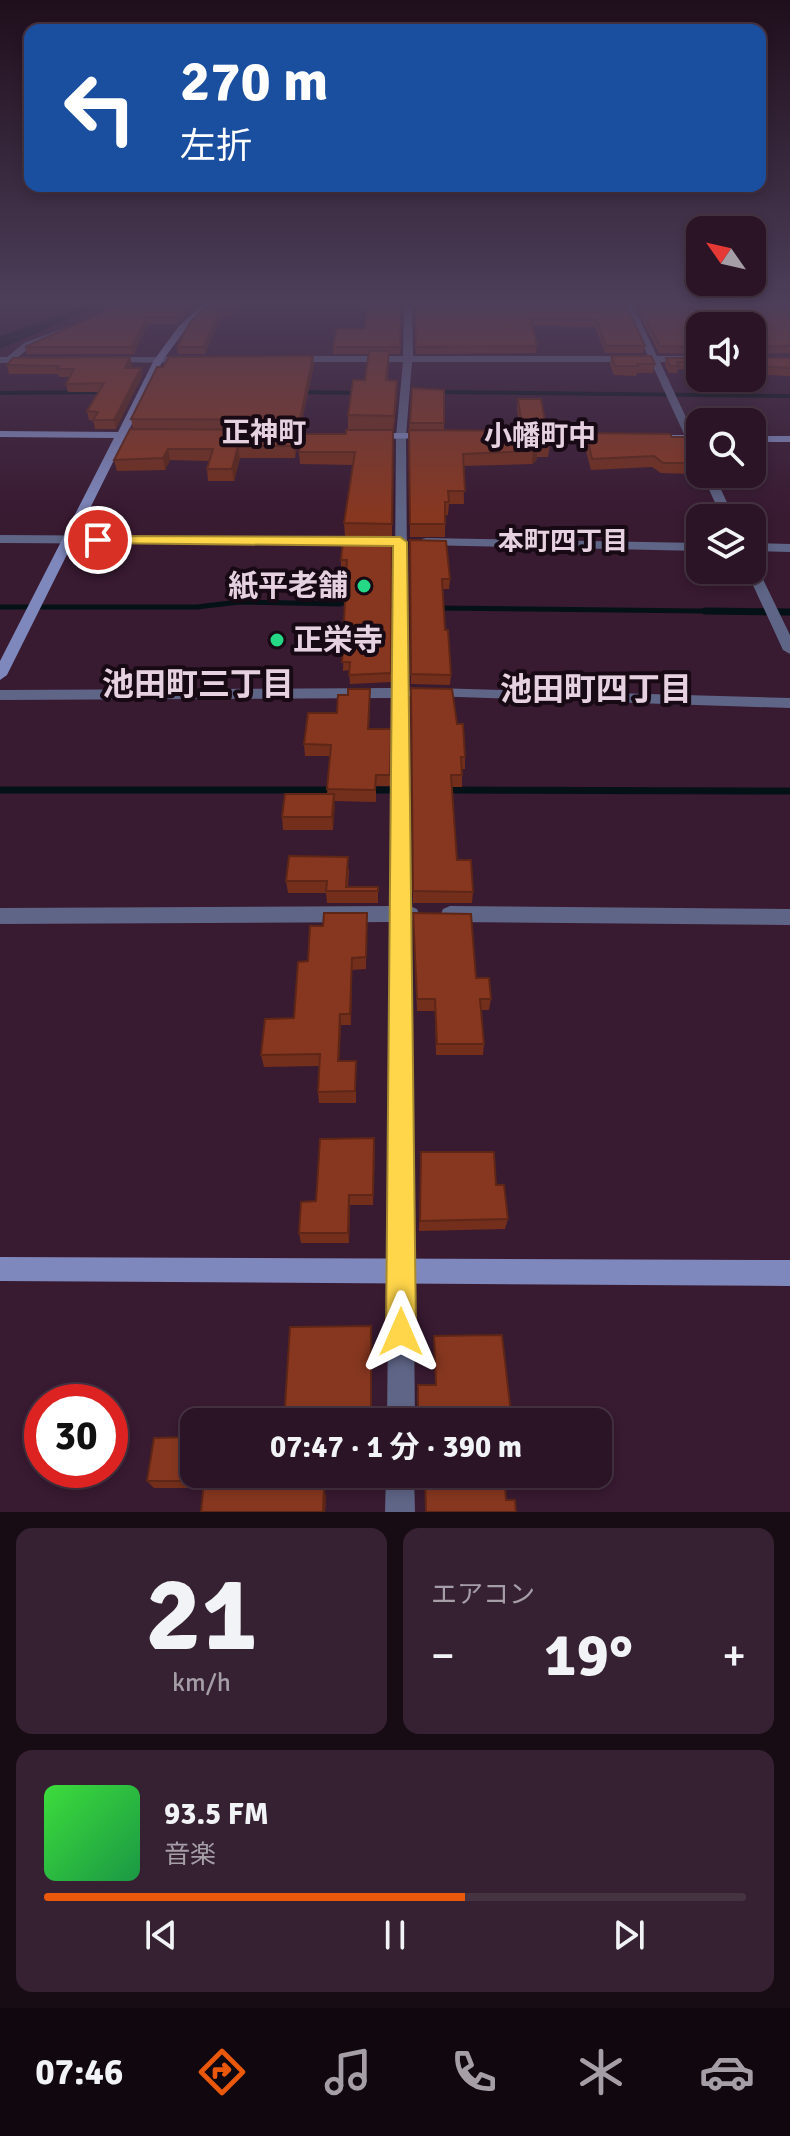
<!DOCTYPE html>
<html lang="ja">
<head>
<meta charset="utf-8">
<style>
  :root { --surface:#2a1425; --page:#362132; --text:#f1f3f6; --muted:#a59ea7; --line:#463342; --accent:#ea580c }
  body { margin:0; font-family:Signika,"Noto Sans JP",sans-serif; background:var(--page); color:var(--text); height:100vh; display:flex; flex-direction:column; font-size:30px; white-space:nowrap }
  * { box-sizing:border-box; margin:0 }
  p { font-size:26px; color:var(--muted) }
  .icon { flex:none; width:44px; height:44px; fill:none; stroke:currentColor; stroke-width:2; stroke-linecap:round; stroke-linejoin:round }
  .map { position:relative; height:1512px; overflow:hidden }
  .details { display:flex; flex-direction:column; gap:16px; padding:16px; background:#170b14; flex:1 }
  .details>* { flex:none }
  .top-card { position:absolute; left:24px; top:24px; width:742px; height:168px; border-radius:16px; box-shadow:0 4px 12px #0003,0 0 0 2px var(--line); background:#1a4fa0; color:#fff; overflow:hidden }
  .needle { width:52px; rotate:304deg }
  .controls { position:absolute; left:686px; top:216px; display:grid; gap:16px }
  .controls a { display:grid; place-items:center; width:80px; height:80px; border-radius:16px; background:var(--surface); box-shadow:0 4px 12px #0003,0 0 0 2px var(--line); font-size:40px }
  .speed { position:absolute; left:24px; top:1384px; display:flex; gap:16px; font-size:40px; font-weight:700; text-align:center }
  .speed>* { display:grid; place-content:center; width:104px; height:104px; border-radius:50%; background:var(--surface); box-shadow:0 4px 12px #0003,0 0 0 2px var(--line); line-height:1 }
  .speed .limit { border:12px solid #d22; background:#fff; color:#111 }
  .pin { position:absolute; display:grid; place-items:center; width:68px; height:68px; color:#fff; margin:-34px; border:4px solid #fff; border-radius:50%; box-shadow:0 2px 8px #0007 }
  .me { position:absolute; width:88px; margin:-44px; rotate:0deg; stroke-linejoin:round; filter:drop-shadow(0 0 6px #0008) }
  .turn { display:flex; align-items:center; gap:28px; height:168px; padding:0 24px; font-size:36px }
  .turn .icon { width:104px; height:104px; stroke-width:2.5 }
  .turn b { display:block; font-size:56px; line-height:68px }
  .big { font-size:60px; font-weight:700; line-height:1.1 }
  .details .widget { flex:1; display:flex; flex-direction:column; justify-content:center; gap:12px; min-width:0; padding:0 28px; border-radius:16px; background:var(--page) }
  .details .dial { align-items:center; gap:0 }
  .dial b { font-size:104px; line-height:1 }
  .song { display:flex; align-items:center; gap:24px }
  .cover { width:96px; height:96px; border-radius:12px; background:linear-gradient(135deg,hsl(120 70% 55%),hsl(140 70% 35%)) }
  .played { height:8px; border-radius:4px; background:linear-gradient(90deg,var(--accent) 60%,var(--line) 60%) }
  .keys { display:flex; justify-content:space-around; direction:ltr }
  .heat { display:flex; justify-content:space-between; align-items:center; font-size:44px; direction:ltr }
  .details .tiles { flex:1; display:grid; gap:16px; grid-template-columns:1fr 1fr }
  .widget:last-child { grid-column:span 2 }
  .trip { position:absolute; left:180px; top:1408px; width:432px; height:80px; border-radius:16px; background:var(--surface); box-shadow:0 4px 12px #0003,0 0 0 2px var(--line); font-weight:700; line-height:80px; text-align:center }
  .tab-bar { display:flex; height:128px; justify-content:space-around; align-items:center; background:#11080f; color:var(--muted) }
  .tab-bar .icon { width:56px; height:56px }
  .tab-bar .on { color:var(--accent) }
  .tab-bar b { font-size:36px; color:var(--text) }
  .map>svg:first-child { display:block }
  .water { fill:#041217 }
  .lines { fill:none; stroke-linecap:round; stroke-linejoin:round }
  .stream-far2 { stroke:#041217; stroke-width:4 }
  .stream-far1 { stroke:#041217; stroke-width:5 }
  .stream { stroke:#041217; stroke-width:7 }
  .street { fill:#5f6586; fill-rule:evenodd }
  .secondary { fill:#7f88bc; fill-rule:evenodd }
  .wall { fill:#742f1c }
  .shaded-wall { fill:#5e2616 }
  .building { fill:#873720; stroke:#5e2616; stroke-width:2 }
  .route { fill:#ffd54a; stroke:#a68a30; stroke-width:2 }
  .poi-dot { fill:#24d886; stroke:#180a14; stroke-width:3 }
  .labels { text-anchor:middle; stroke-width:8; stroke-linejoin:round; paint-order:stroke }
  .far-neighbourhood-label { font-size:26px; font-weight:bold; fill:#e6d1e0; stroke:#180a14 }
  .far-quarter-label { font-size:28px; font-weight:bold; fill:#e6d1e0; stroke:#180a14 }
  .poi-label { font-size:30px; font-weight:bold; fill:#e6d1e0; stroke:#180a14; text-anchor:end }
  .neighbourhood-label { font-size:32px; font-weight:bold; fill:#e6d1e0; stroke:#180a14 }
</style>
</head>
<body>
<div class="map">
<svg width="790" height="1512" viewBox="0 0 790 1512">
  <rect width="100%" height="100%" fill="#381a31"/>
  <path class="water" d="M99 301H110L0 349V336Z"/>
  <g class="lines">
    <path class="stream-far2" d="M300 392 360 393
      M436 392 790 396
      M0 393 105 392"/>
    <path class="stream-far1" d="M0 607H197L239 602 340 604 353 600
      M436 608 790 612"/>
    <path class="stream" d="M705 611 790 612
      M0 790H336
      M368 790H420
      M444 790 790 791"/>
    <path class="street" d="M404 301H412L413 356H648L623 301H631L657 356H700V362H660L700 447V461L695 458 651 362H412L406 436 408 689 413 693 408 697 410 906 417 909 419 914 417 919 410 921 415 1422H387L392 922 0 924V908L392 906 394 698 0 700V690L394 688 396 436 403 362H294L289 359 294 356H403Z
      M67 327 71 330 70 332 30 347 18 357 33 358V362L0 363V357H7L24 343Z
      M110 357H186L191 360 186 363 107 362V358Z
      M702 474H714L734 518H722Z
      M0 535 362 537 368 541 362 545 0 543Z
      M426 538 700 543V551L422 545V539Z
      M752 543 790 544V552L752 551Z
      M752 565 758 569 790 635V654L783 650 746 570H752Z
      M434 688 790 698V708L429 696 427 693 429 690Z
      M450 906 790 909V925L450 922 443 919 441 914 443 909Z
      M386 1474H414L415 1512H385Z"/>
    <path class="secondary" d="M207 301H216L185 330 163 360 128 432H146L151 435 146 438H125L7 675 0 680V661L114 438 0 437V431L118 432 154 360 179 326Z
      M430 433 435 436 434 438 374 439 369 436 374 433Z
      M526 435H606L611 438 606 441 530 440 526 439Z
      M700 435V441H666L661 438 666 435Z
      M752 436H790V442H752Z
      M0 1257 790 1260V1286L0 1281Z"/>
  </g>
  <path class="wall" d="M203 301 177 324H148L134 354H27L25 347 117 306Z
    M213 301H243L234 316H221L205 354H178L177 347Z
    M401 301 400 354H389L388 380 397 381V396L393 430 392 537 345 536 344 523 353 465 300 464 299 452 346 434 348 430V415L365 380 369 354H333V347L365 329Z
    M415 301H624L645 346 643 353H605L595 327 532 326 537 346 536 353 416 354Z
    M632 301H790V353L753 354 754 358H790V376L752 374V326H700V354L659 353Z
    M611 356 655 364 653 373H637L636 376 614 375 610 365Z
    M130 357 132 366 130 368H141L142 376 116 429H95L93 420H89L87 411 99 392H68L66 384 69 377H59L58 374H9L7 365Z
    M666 358H700V369H678L677 373H669L665 365Z
    M314 365 300 430 133 429 131 419Z
    M412 388 444 390V430L520 431 517 409 518 399 545 421 544 431 550 445 548 457H537L536 461 532 464 463 466 464 504H449L448 515H445V537H410L409 430Z
    M130 429 298 442 295 458H240L234 481H208L207 469 209 461 170 460 165 470 117 471 114 460Z
    M586 433 672 437 696 463 693 474 661 473 652 467 591 470 584 443Z
    M410 540 450 579 449 589H443L445 630 451 675 450 685 411 684Z
    M392 541 391 682 350 684 349 670 343 671 347 568H341V560Z
    M411 688 457 724 465 757V769H462V787H452L457 860 473 892 472 903H413Z
    M370 700 369 729H391L390 786H376V802L334 801 333 830H283L282 817 327 794 330 756H305L304 744 337 713Z
    M349 869 348 887H378V903H327L326 893H288L286 881Z
    M367 913 366 969 352 970 351 1025H341L339 1061H356V1103H319L318 1092 319 1066 264 1067 261 1055 294 1018 308 961 323 926Z
    M413 913 476 978 491 999 489 1010H481L484 1044 483 1055H436L435 1011H417Z
    M375 1149 373 1205H350L349 1243H301L299 1233 316 1201Z
    M421 1152 508 1219 505 1229 419 1231Z
    M154 1438 258 1489 326 1496 325 1512H201L203 1488H154L147 1481Z"/>
  <path class="shaded-wall" d="M194 301H203L177 324 176 317Z
    M239 301H243L234 316V310Z
    M220 309 221 316 205 354 204 347Z
    M147 317 148 324 134 354 132 347Z
    M313 356 314 365 300 430V420Z
    M130 357 132 366 127 376 125 368Z
    M141 368 142 376 116 429 114 420Z
    M397 381V396L394 430V416Z
    M297 430 298 442 295 458 294 446Z
    M238 446 240 458 234 481 232 469Z
    M168 449 170 460 165 470 163 458Z
    M538 449 536 461 532 464 533 451Z
    M334 794 335 807 333 830 332 817Z
    M352 958V970L351 1025 350 1014Z
    M340 1014 341 1025 339 1073 338 1061Z
    M349 1195 350 1205 349 1243 348 1233Z
    M255 1474H259L258 1496 254 1489Z
    M324 1489 326 1496 325 1512H323Z"/>
  <path class="building" d="M123 301H194L176 317H147L132 347H25L117 306Z
    M213 301H239L234 310 220 309 204 347H177L191 321Z
    M367 301H401L400 347H333L337 329H365Z
    M415 301H624L645 346H606L596 320 531 319 537 346 416 347Z
    M637 301H790V346L752 347V326H700V347L660 346Z
    M752 348 754 358H790V368L752 366Z
    M369 351H389L386 380 397 381 394 416 348 415 353 380H365Z
    M313 356 300 420 131 419 157 367H163L169 357Z
    M611 356H651L655 364H637L638 366H615Z
    M130 357 125 368H141L114 420H93L98 412 87 411 104 383 66 384 74 369H57L59 366 7 365 13 358Z
    M666 358H700V362H677L679 366H670Z
    M412 388 444 390V423H410Z
    M518 399H541L545 421H521Z
    M130 429 297 430 294 446H238L232 469H207L213 449H168L163 458 114 460Z
    M346 430H393L392 524 344 523 355 452H299L303 434H346Z
    M409 430 547 431 550 445H537L538 449 533 451 463 454 465 491H448L449 502H445V524H410Z
    M586 433 670 434 672 437H685L696 463H663L654 456 592 459Z
    M410 540 446 541 450 579H442L445 630H448L451 675 411 674Z
    M343 541H392L391 673 349 675 350 662H342L347 560H341Z
    M411 688 452 689 457 724H463L465 757H461L462 775H451L457 860H471L473 892 413 891Z
    M348 689H370L368 729H391L390 775H376L375 790 327 789 331 745 304 744 308 713H337L338 695H348Z
    M285 794H334L332 817H282Z
    M289 856 348 857 346 887H378V891H326L327 881H286Z
    M324 913H367L366 957 352 958 350 1014H340L338 1061H356L355 1091 318 1092 320 1054 261 1055 265 1019 294 1018 298 962 308 961 310 926H323Z
    M413 913 471 914 476 978H489L491 999H480L484 1044H437L435 999H417Z
    M374 1138 373 1195H349L348 1233H299L301 1202 316 1201 320 1139Z
    M421 1152H494L496 1185H504L508 1219 420 1221Z
    M371 1326V1422H284L290 1327Z
    M502 1335 512 1422H418V1385H436L434 1336Z
    M194 1437V1474H255L254 1489H324L323 1512H201L204 1481H147L154 1438Z
    M425 1474H504L506 1500H515L516 1512H426Z"/>
  <linearGradient id="sky" x2="0" y2="1"><stop stop-color="#1f0e1b"/><stop offset="0.59" stop-color="#4d3e5a"/><stop offset="1" stop-color="#4d3e5a" stop-opacity="0"/></linearGradient>
  <rect width="790" height="513" fill="url(#sky)"/>
  <path class="route" d="M98 536 400 537 407 542 416 1332 412 1342 401 1346 391 1342 386 1332 393 546 93 543 91 540Z"/>
  <g class="poi-dot">
    <circle cx="364" cy="586" r="8"/>
    <circle cx="277" cy="640" r="8"/>
  </g>
  <g class="labels">
    <g class="far-neighbourhood-label">
      <text x="563" y="550">本町四丁目</text>
    </g>
    <g class="far-quarter-label">
      <text x="264" y="442">正神町</text>
      <text x="540" y="445">小幡町中</text>
    </g>
    <g class="poi-label">
      <text x="348" y="596">紙平老舗</text>
      <text x="293" y="650" text-anchor="start">正栄寺</text>
    </g>
    <g class="neighbourhood-label">
      <text x="198" y="695">池田町三丁目</text>
      <text x="596" y="700">池田町四丁目</text>
    </g>
  </g>
</svg>
<div class="controls">
<a><svg class="needle" viewBox="-14 -14 28 28"><path d="M0-13l5 13h-10z" fill="#e53935"/><path d="M0 13l5-13h-10z" fill="#a59ea7"/></svg></a>
<a><svg class="icon" aria-label="sound" viewBox="0 0 24 24"><path d="M4 9h4l5-4v14l-5-4H4zM17 9q2 3 0 6"/></svg></a>
<a><svg class="icon" aria-label="search" viewBox="0 0 24 24"><circle cx="10" cy="10" r="6"/><path d="M15 15l6 6"/></svg></a>
<a><svg class="icon" aria-label="layers" viewBox="0 0 24 24"><path d="M12 4l9 5-9 5-9-5zM3 14l9 5 9-5"/></svg></a>
</div>
<div class="speed"><div class="limit">30</div></div>
<div class="pin" style="left:98px;top:540px;background:#d93025"><svg class="icon" aria-label="arrive" viewBox="0 0 24 24"><path d="M6 21V4h12l-3 4 3 4H6"/></svg></div>
<svg class="me" style="left:401px;top:1332px" viewBox="-20 -20 40 40"><path d="M0-17L14 15 0 8-14 15z" fill="#ffd54a" stroke="#fff" stroke-width="4"/></svg>
<div class="trip">07:47 · 1 分 · 390 m</div>
<div class="top-card">
<div class="turn"><svg class="icon" aria-label="left" viewBox="0 0 24 24"><path d="M17 20v-9H6M10 6l-5 5 5 5"/></svg><div><b>270 m</b>左折</div></div>
</div>
</div>
<section class="details">
<div class="tiles">
<div class="widget dial"><b>21</b><p>km/h</p></div>
<div class="widget"><p>エアコン</p>
<div class="heat"><a>−</a><b class="big">19°</b><a>+</a></div>
</div>
<div class="widget">
<div class="song"><i class="cover"></i><div><b>93.5 FM</b><p>音楽</p></div></div>
<div class="played"></div>
<div class="keys"><svg class="icon" aria-label="previous" viewBox="0 0 24 24"><path d="M18 5L8 12l10 7zM5 5v14"/></svg><svg class="icon" aria-label="pause" viewBox="0 0 24 24"><path d="M8 5v14M16 5v14"/></svg><svg class="icon" aria-label="next" viewBox="0 0 24 24"><path d="M6 5l10 7-10 7zM19 5v14"/></svg></div>
</div>
</div>
</section>
<nav class="tab-bar">
<b>07:46</b>
<svg class="icon on" aria-label="directions" viewBox="0 0 24 24"><path d="M12 3l9 9-9 9-9-9zM9 14v-3h6M13 9l2 2-2 2"/></svg>
<svg class="icon" aria-label="music" viewBox="0 0 24 24"><path d="M9 18V5l10-2v13"/><circle cx="6" cy="18" r="3"/><circle cx="16" cy="16" r="3"/></svg>
<svg class="icon" aria-label="phone" viewBox="0 0 24 24"><path d="M5 4h4l2 5-3 2q2 4 5 5l2-3 5 2v4C11 20 4 13 5 4z"/></svg>
<svg class="icon" aria-label="climate" viewBox="0 0 24 24"><path d="M12 3v18M4 7l16 10M4 17L20 7"/></svg>
<svg class="icon" aria-label="car" viewBox="0 0 24 24"><path d="M5 17H2v-5l4-1 3-4h7l3 4 3 1v5h-3M9 17h6M6 11h13"/><circle cx="7" cy="17" r="2"/><circle cx="17" cy="17" r="2"/></svg>
</nav>
</body>
</html>
